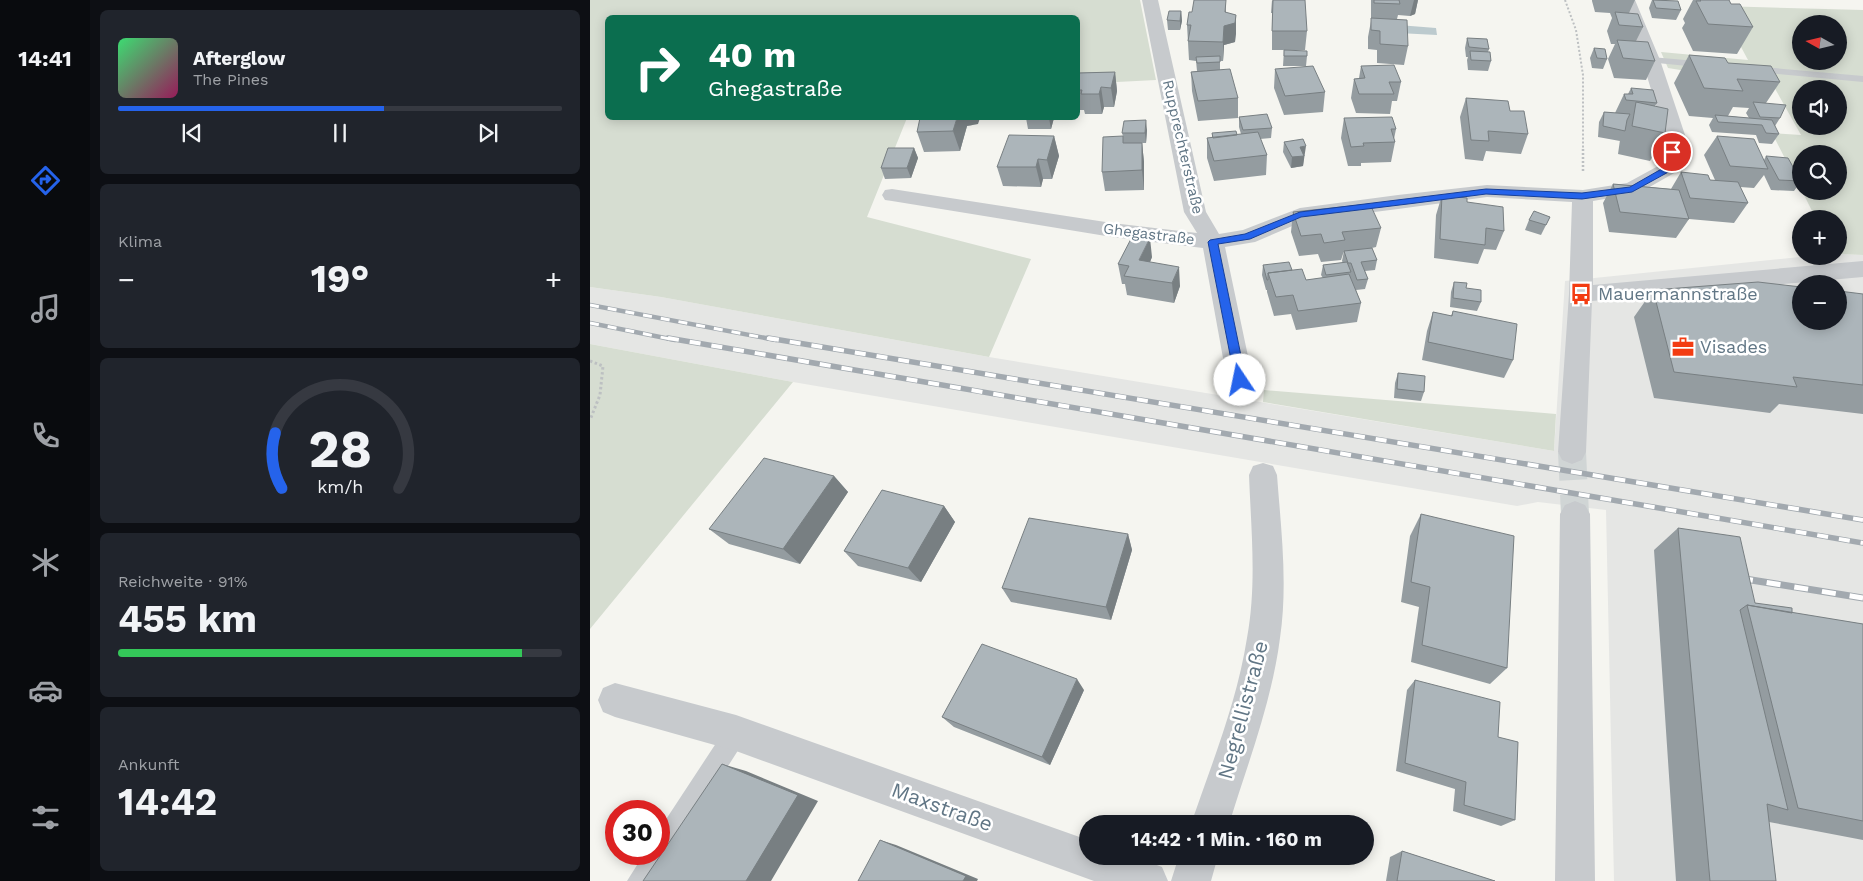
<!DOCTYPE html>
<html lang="de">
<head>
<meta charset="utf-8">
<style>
  :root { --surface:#171b24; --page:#20242c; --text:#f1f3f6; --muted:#9ea1a6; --line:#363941; --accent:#2563eb }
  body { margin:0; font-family:"Work Sans",sans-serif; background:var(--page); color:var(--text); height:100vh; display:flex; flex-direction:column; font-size:19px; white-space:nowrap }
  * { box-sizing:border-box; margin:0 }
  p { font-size:16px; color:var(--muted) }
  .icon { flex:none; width:28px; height:28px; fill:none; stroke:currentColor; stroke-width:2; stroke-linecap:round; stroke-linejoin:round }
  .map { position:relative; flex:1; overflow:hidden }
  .details { display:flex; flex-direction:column; gap:10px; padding:10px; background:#0d0f14; width:500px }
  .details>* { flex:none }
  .guide { position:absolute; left:15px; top:15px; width:475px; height:105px; border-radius:8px; box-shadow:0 2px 12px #0003; background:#0b6e4f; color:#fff; overflow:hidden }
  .needle { width:32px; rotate:278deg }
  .fabs { position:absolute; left:1202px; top:15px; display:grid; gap:10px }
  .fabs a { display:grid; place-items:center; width:55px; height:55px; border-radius:50%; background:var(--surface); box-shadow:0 2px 12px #0003; font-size:25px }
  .speed { position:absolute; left:15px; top:800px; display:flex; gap:10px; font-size:25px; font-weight:700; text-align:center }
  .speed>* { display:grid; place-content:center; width:65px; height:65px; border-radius:50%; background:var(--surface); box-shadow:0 2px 12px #0003; line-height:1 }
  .speed .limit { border:8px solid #d22; background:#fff; color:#111 }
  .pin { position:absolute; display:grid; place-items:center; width:42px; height:42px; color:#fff; margin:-21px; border:2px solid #fff; border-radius:50%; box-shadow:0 1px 5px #0007 }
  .me { position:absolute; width:55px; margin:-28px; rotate:349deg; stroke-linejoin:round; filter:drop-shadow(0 0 4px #0008) }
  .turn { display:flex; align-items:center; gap:18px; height:105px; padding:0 20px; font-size:22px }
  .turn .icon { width:65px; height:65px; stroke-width:2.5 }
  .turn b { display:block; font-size:35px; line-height:42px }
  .big { font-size:38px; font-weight:700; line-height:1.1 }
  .details .card { flex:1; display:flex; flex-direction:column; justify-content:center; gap:8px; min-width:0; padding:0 18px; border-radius:8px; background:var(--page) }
  .details .dial { align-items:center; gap:0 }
  .dial svg { height:130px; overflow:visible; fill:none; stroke:var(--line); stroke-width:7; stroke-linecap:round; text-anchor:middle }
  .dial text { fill:var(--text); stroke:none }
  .song { display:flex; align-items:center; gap:15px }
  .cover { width:60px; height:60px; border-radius:8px; background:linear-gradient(135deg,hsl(140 70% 55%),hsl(330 70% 35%)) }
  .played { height:5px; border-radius:2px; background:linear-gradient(90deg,var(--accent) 60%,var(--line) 60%) }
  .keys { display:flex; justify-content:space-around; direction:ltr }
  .heat { display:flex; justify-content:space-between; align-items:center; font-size:28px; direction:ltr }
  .charge { height:8px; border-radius:4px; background:linear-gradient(90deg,#34c759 91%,var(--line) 0) }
  .trip { position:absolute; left:489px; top:815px; width:295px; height:50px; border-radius:25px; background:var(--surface); box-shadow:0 2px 12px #0003; font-weight:700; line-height:50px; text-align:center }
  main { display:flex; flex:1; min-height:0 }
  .menu { display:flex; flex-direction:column; width:90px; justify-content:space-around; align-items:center; background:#090b0e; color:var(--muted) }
  .menu .icon { width:35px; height:35px }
  .menu .selected { color:var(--accent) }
  .menu b { font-size:22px; color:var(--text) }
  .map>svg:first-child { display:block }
  .built { fill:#e5e6e4; fill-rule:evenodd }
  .green { fill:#d6ddd1; fill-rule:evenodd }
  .water { fill:#bccace }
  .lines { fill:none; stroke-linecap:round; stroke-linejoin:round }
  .minor-tunnel { stroke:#d0d5d5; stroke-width:28; stroke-dasharray:28 14; stroke-linecap:butt }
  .path-far2 { stroke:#bdc0c2; stroke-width:2; stroke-dasharray:2 2; stroke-linecap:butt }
  .path-far1 { stroke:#bdc0c2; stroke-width:2.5; stroke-dasharray:2 2; stroke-linecap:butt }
  .path { stroke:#bdc0c2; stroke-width:3; stroke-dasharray:2.5 2.5; stroke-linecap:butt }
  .service { fill:#c7cacd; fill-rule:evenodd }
  .minor { fill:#c7cacd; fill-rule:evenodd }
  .rail-far2-casing { stroke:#a2a9af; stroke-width:4.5 }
  .rail-far1-casing { stroke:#a2a9af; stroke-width:5.5 }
  .rail-casing { stroke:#a2a9af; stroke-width:7 }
  .rail-far2 { stroke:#fff; stroke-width:3; stroke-dasharray:9; stroke-linecap:butt }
  .rail-far1 { stroke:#fff; stroke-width:4; stroke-dasharray:11; stroke-linecap:butt }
  .rail { stroke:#fff; stroke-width:5; stroke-dasharray:14; stroke-linecap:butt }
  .wall { fill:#949ca0; fill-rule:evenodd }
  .shaded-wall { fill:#787f82 }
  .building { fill:#acb5ba; stroke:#787f82 }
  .route { fill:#2563eb; stroke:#184099 }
  .labels { text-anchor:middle; stroke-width:5; stroke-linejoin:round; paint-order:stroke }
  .far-street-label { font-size:15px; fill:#617685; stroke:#fff }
  .poi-label { font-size:18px; fill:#617685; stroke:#fff; text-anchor:start }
  .near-street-label { font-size:21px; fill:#617685; stroke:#fff }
</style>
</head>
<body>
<main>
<nav class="menu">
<b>14:41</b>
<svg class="icon selected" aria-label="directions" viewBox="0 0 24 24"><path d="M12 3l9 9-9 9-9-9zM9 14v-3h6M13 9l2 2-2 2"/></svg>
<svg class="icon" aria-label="music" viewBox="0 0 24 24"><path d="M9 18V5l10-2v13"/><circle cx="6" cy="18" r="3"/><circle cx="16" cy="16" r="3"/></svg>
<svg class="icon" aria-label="phone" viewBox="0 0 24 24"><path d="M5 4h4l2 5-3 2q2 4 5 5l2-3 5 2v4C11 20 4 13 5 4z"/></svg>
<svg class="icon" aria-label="climate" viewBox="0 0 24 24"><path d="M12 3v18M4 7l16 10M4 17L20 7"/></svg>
<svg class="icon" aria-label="car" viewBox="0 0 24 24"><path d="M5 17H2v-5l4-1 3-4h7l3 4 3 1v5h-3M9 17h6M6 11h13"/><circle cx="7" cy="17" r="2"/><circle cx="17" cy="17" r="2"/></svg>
<svg class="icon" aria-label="filters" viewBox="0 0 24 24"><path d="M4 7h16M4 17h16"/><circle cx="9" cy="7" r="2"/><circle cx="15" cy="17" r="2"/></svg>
</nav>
<section class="details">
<div class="card">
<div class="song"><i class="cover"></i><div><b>Afterglow</b><p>The Pines</p></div></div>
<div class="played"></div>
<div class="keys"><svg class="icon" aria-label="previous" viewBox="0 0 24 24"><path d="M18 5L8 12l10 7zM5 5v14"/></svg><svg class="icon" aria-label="pause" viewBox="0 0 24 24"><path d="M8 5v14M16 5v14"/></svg><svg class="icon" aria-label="next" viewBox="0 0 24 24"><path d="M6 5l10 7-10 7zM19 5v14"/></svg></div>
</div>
<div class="card"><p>Klima</p>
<div class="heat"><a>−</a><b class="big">19°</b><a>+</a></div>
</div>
<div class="card dial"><svg viewBox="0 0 100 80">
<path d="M14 69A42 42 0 1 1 86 69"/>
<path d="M14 69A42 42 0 0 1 10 35" stroke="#2563eb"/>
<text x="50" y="56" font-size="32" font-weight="700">28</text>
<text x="50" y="72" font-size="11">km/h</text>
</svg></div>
<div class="card"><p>Reichweite · 91%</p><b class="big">455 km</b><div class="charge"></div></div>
<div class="card"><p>Ankunft</p><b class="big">14:42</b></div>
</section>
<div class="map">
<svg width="1273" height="881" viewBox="0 0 1273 881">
  <rect width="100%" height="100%" fill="#f5f5f0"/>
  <path class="built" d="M1249 254 1273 255V881H1024L1016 510 948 502 927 506 203 382 0 344V287L71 297 399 357 964 451 975 281 1220 256H1249ZM1211 284H1249V321H1211Z"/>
  <path class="green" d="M0 0H550L566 80 488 84V18H18V118H317L277 217 441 259 399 357 71 297 0 287Z
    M1129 6 1273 10V255L1249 254V219H1226L1212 191H1249V154H1211V190L1182 133 1211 135 1183 85 1078 68 1071 52 1158 60ZM1211 24H1249V61H1211ZM1211 89H1249V126H1211Z
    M0 344 203 382 0 629Z
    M674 390 966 414 964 451 673 402Z"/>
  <path class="water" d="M808 25 846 28 847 35 808 33Z"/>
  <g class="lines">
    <path class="minor-tunnel" d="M982 452 985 514"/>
    <path class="path-far2" d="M975 0 986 30 993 75V150"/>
    <path class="path-far1" d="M993 149V171"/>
    <path class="path" d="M0 361 13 366 10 395 0 420"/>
    <path class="service" d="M1061 57 1118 62 1123 65 1118 68 1057 62 1056 60Z
      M1161 66 1273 76V82L1157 71 1155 69Z
      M146 722 154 725 157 733 154 741 65 881H37L54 854H69V830L138 725Z"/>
    <path class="minor" d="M552 0H568L616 212 629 234 653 230 710 208 808 195 897 185 993 190 1037 183 1070 165 1075 135 1052 60 1029 0H1045L1070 60 1095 135 1089 168 1086 172 1049 193 1003 201V285L1273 261V277L1002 301 996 452 992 460 982 464 972 460 968 452 979 294 982 202 897 197 808 209 714 221 665 242 635 247 663 380 659 387 650 390 641 387 637 380 613 248 522 237 302 201 295 200 292 195 295 190 302 189 522 223 607 233 594 212Z
      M673 463 683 466 687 475C691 529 698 584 690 638 682 701 658 763 639 824H601C622 763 647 702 657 638 667 584 661 529 659 475L663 466Z
      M985 501 995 505 1000 514 1005 881H965L970 514 975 505Z
      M25 683 146 715 498 840V856H544L572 867 578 881H504L146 751 25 717 13 712 8 700 13 688Z
      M589 856H628L621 881H581Z"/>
    <g class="rail-far2-casing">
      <path id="rail-far2" d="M0 305 186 340
        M0 323 85 340"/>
    </g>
    <g class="rail-far1-casing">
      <path id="rail-far1" d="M78 338 1273 543
        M178 338 1273 520
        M1145 577 1157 579"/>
    </g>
    <g class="rail-casing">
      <path id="rail" d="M1149 578 1273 598"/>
    </g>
    <use href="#rail-far2" class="rail-far2"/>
    <use href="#rail-far1" class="rail-far1"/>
    <use href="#rail" class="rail"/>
  </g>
  <path class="wall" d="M682 0 717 31 715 50H682V13H681Z
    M781 0H828L825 14 820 16 808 15 807 19 818 46 814 65 787 63V50L778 49V37L781 21Z
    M1002 0H1045L1039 13 1053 27 1046 41 1065 61 1056 80 1024 78 1018 59 1025 44H1021L1017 31 1022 18 1020 13 1005 12 1002 1Z
    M1062 0H1076L1091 10 1086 20 1062 18 1059 8Z
    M1103 0H1139L1141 4 1163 27 1147 54 1103 51 1092 28 1095 23 1093 19Z
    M591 11 592 21 590 30H578L577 20Z
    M636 13 646 15 645 42 634 45 633 61H630V70L648 98V118L608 121 602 91 601 72 607 71 606 61 599 60 597 25Z
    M877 38 899 49 898 52 901 61 898 71 878 70 877 60 878 57H876L875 48Z
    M1004 48 1017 59 1013 69 1002 68 1000 58Z
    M694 50 717 56 716 66H693Z
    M1099 55 1138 63 1190 82 1176 103 1190 118 1185 126 1189 134 1182 144 1169 143 1166 135 1122 132 1119 125 1123 118 1099 116 1084 83ZM1143 107 1159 108 1156 113 1159 118 1138 116Z
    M771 66 811 82 807 101H802L800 114 766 113 761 98 764 79 769 78Z
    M685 69 735 92 733 112 694 115 684 88Z
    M525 72 527 91 524 107H514L512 114H495L494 110H488V73Z
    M1041 88 1067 103 1065 106 1075 133 1060 161 1028 154 1030 140V141L1008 137 1009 122 1014 112 1025 113 1034 94H1038Z
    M876 98 920 111 938 134 931 154 896 151 893 161 875 159 870 117Z
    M649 117 682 128 681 138 670 139 677 155 676 175 624 181 617 158V138H622V133L647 135 651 134 649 127Z
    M436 118H464L461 129H438Z
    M754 118 806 129 804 139 805 142 801 162 771 163V166H758L751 138Z
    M388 124 377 126 370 151 334 152 327 132Z
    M557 130 556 143H552L554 162V190L515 191 512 172 533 136 532 133Z
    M464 136 469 156 462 179H453L451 187 413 186 407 167Z
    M1127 136 1174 160 1176 156 1211 181 1204 191 1181 190 1174 175 1164 188 1150 187 1158 203 1144 223 1099 219 1086 238 1019 232 1013 203 1023 184 1081 189 1091 172 1120 180H1125L1114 155Z
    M694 142 715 156H714L713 166 701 168 693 152Z
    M324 148 328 158 321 178 295 179 291 168Z
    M852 195 877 202 914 231 906 250 894 249 888 264 844 258 846 215Z
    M703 212 791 228 786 247 782 248 787 260 785 270 775 271 778 279 775 289 766 290 771 303 767 322 706 330 701 314 684 316 677 292V290H676L672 275 673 265 702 270 716 280 733 278 731 275 733 265 753 263 752 261 754 251 751 260 731 262 728 254 709 256 701 232Z
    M960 217 951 235 935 230 939 220Z
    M562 257 560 262 590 286 584 303 537 295 535 284H532L528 264Z
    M864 282 876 288 891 302 887 311 860 307 861 292Z
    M1063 290 1273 294V414L1189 404 1180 413 1064 398 1044 317Z
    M863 311 923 360 914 378 832 360 837 331 843 312 861 316Z
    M808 373 834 392 831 401 804 398 805 383Z
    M244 476 258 492 210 564 139 544 119 529Z
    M354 506 365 522 331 582 268 566 254 551Z
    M831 514 917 668 900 684 821 662 829 607 811 602 820 536Z
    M1088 528 1165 603 1202 613 1273 624V840L1179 822 1186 881H1086L1064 550Z
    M538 534 542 550 521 620 421 602 412 588Z
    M825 680 908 737 925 820 911 826 863 811 865 789 806 771 817 690Z
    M494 690 460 765 364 727 352 717Z
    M812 851 905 881H796L800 857Z"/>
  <path class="shaded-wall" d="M636 0V16L646 15V34L645 42 634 45 633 61V42Z
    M824 0H828L825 14 820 16Z
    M591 11 592 21 590 30V21Z
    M525 72 527 91 524 107 521 88Z
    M511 87 514 107 512 114 509 94Z
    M367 118H390L388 124 377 126 370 151 363 131Z
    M459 118H464L461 129Z
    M556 120 557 130 556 143 555 133Z
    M464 136 469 156 462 179 457 160Z
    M552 143 554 162V190L552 170Z
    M716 146 713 166 701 168 702 157 710 147Z
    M324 148 328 158 321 178 317 168Z
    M448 159 453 179 451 187 446 167Z
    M560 238 562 257 553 279 549 260Z
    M589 267 590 286 584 303 582 283Z
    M244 476 258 492 210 564 193 549Z
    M354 506 365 522 331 582 318 568Z
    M538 534 542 550 521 620 516 607Z
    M487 679 494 690 460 765 452 757Z
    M132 764 156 771 228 801 181 881H156Z
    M290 840 306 845 388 879 387 881H373Z"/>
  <path class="building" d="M604 0H636L635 12 646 15 645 23 634 26 633 42 598 41 601 25H597L598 18 599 12H602Z
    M683 0H715L717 31H682Z
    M784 0H809L810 4 784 3Z
    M1063 0 1088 1 1091 10 1066 8Z
    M1110 0H1139L1141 4H1150L1163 27 1118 24 1106 1H1111Z
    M579 11H591L590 21 577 20Z
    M1025 12 1048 14 1053 27 1029 25Z
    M781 18 817 20 818 46 790 44V31L781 30Z
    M877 38 897 39 899 49 879 47Z
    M1027 40 1058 42 1065 61 1033 58Z
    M1004 48 1015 49 1017 59 1007 58Z
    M694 50 717 51V56H694Z
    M880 51 900 52 901 61 881 60Z
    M1099 55 1135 58 1138 63 1181 66 1190 82 1147 79 1153 91 1114 88Z
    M630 56V62L607 63 606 57Z
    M804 65 811 82H799L804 94H769L764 79 775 78 771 66Z
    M723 66 735 92 695 96 685 69Z
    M640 69 648 98 608 101 601 72Z
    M525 72 521 88 511 87 509 94H491L492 90H488V73Z
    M1041 88 1063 90 1067 103 1036 100 1034 94H1043Z
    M876 98 918 101 920 111H934L938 134 898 131 899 141 881 140Z
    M1046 102 1078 109 1075 133 1042 126Z
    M1163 102 1196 105 1190 118 1170 117Z
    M1014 112 1040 114 1037 120 1035 131 1013 126Z
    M677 114 682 128 653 130 649 117Z
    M1125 115 1182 120 1189 134 1176 133 1172 125 1128 122Z
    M802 117 806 129H801L805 142 773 143 774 146 761 147 754 118Z
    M330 118H367L363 131 327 132Z
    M556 120 555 133H532L534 121Z
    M646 131 647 135 623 138 622 133Z
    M668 132 677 155 624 161 617 138Z
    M419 135 464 136 457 160 448 159 446 167H407Z
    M533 136V143H552V170L512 172 513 137Z
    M1127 136 1164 139 1178 169 1140 166Z
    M713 139 716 146 710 147 714 156 702 157 694 142Z
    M298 148H324L317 168H291Z
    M1176 156 1198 158 1211 181 1189 180Z
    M1091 172 1118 175 1120 180 1148 182 1158 203 1100 198Z
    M1023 184 1089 190 1099 219 1030 212Z
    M852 195 877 198V202L913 207 914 231 896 228 895 245 850 239Z
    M780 204 791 228 752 232 755 240 734 243 731 234 711 236 703 212Z
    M944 211 960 217 956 225 939 220Z
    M543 235 560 238 549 260 589 267 582 283 534 276 539 266 528 264Z
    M782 248 787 260 771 262 778 279 767 280 761 263H758L754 251Z
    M699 262 702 270 678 273V280H677L673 265Z
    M757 262 761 272 736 275 733 265Z
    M712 269 716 280 759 274 771 303 708 311 703 295 686 297 678 273Z
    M864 282 877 283 876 288 891 290V302L863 298Z
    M1168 282 1211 287V321H1249V291L1273 294V385L1203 377 1207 387 1084 372 1063 290Z
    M863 311 927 324 923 360 838 342 843 312 862 316Z
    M808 373 835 376 834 392 807 389Z
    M174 458 244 476 193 549 119 529Z
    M292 490 354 506 318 568 254 551Z
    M831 514 924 536 917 668 832 645 840 587 821 582Z
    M439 518 538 534 516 607 412 588Z
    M1088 528 1150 537 1165 603 1202 608V613L1157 605 1150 610 1198 810 1177 804 1186 881H1120Z
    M1157 605 1273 624V821L1208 808Z
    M392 644 487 679 452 757 352 717Z
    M825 680 910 702 908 737 928 742 925 820 874 805 876 782 815 763Z
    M132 764 208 795 156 881H53Z
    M290 840 376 876 373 881H268Z
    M812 851 905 881H807Z"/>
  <path class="route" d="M1082 149 1086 152 1082 170 1042 192 992 199 896 194 826 203 711 217 660 239 628 244 656 380 650 384 645 380 618 242 620 240 655 234 710 212 896 189 992 193 1040 187 1075 167 1078 152Z"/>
  <defs>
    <g id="bus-bare" transform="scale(1.725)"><path d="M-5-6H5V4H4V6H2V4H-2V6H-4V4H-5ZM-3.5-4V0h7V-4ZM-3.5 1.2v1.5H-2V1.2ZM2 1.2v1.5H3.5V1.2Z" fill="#f33c12" stroke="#fff" stroke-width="2.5" paint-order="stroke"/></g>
    <g id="office-bare" transform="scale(1.725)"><path d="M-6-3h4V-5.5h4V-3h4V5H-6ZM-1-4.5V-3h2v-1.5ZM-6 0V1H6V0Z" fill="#f33c12" stroke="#fff" stroke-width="2.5" paint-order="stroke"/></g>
  </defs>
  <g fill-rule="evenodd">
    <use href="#bus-bare" x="991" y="294"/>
    <use href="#office-bare" x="1093" y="347"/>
  </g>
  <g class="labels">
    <g class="far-street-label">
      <text transform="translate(593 147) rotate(77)" y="5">Rupprechterstraße</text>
      <text transform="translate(559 234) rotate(7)" y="5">Ghegastraße</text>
    </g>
    <g class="poi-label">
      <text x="1008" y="300">Mauermannstraße</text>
      <text x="1110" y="353">Visades</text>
    </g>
    <g class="near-street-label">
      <text transform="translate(653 710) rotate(-75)" y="7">Negrellistraße</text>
      <text transform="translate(352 807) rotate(20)" y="7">Maxstraße</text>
    </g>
  </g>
</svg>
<div class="fabs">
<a><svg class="needle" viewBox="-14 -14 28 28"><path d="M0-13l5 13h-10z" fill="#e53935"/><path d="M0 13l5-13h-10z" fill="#9ea1a6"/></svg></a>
<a><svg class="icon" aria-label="sound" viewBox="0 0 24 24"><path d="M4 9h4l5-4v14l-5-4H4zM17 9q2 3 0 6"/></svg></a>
<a><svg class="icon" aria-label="search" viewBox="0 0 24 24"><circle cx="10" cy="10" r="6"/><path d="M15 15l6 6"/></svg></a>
<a>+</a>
<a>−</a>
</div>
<div class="speed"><div class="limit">30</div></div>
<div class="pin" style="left:1082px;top:152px;background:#d93025"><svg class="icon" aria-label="arrive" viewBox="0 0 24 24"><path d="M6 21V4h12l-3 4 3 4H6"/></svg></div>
<svg class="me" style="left:650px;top:380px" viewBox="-20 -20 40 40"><circle r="19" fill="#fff"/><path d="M0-13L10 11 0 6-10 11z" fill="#2563eb"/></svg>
<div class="trip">14:42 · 1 Min. · 160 m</div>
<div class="guide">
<div class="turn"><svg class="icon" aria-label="right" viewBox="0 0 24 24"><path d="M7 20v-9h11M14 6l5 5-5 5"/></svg><div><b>40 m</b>Ghegastraße</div></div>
</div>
</div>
</main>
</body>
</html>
